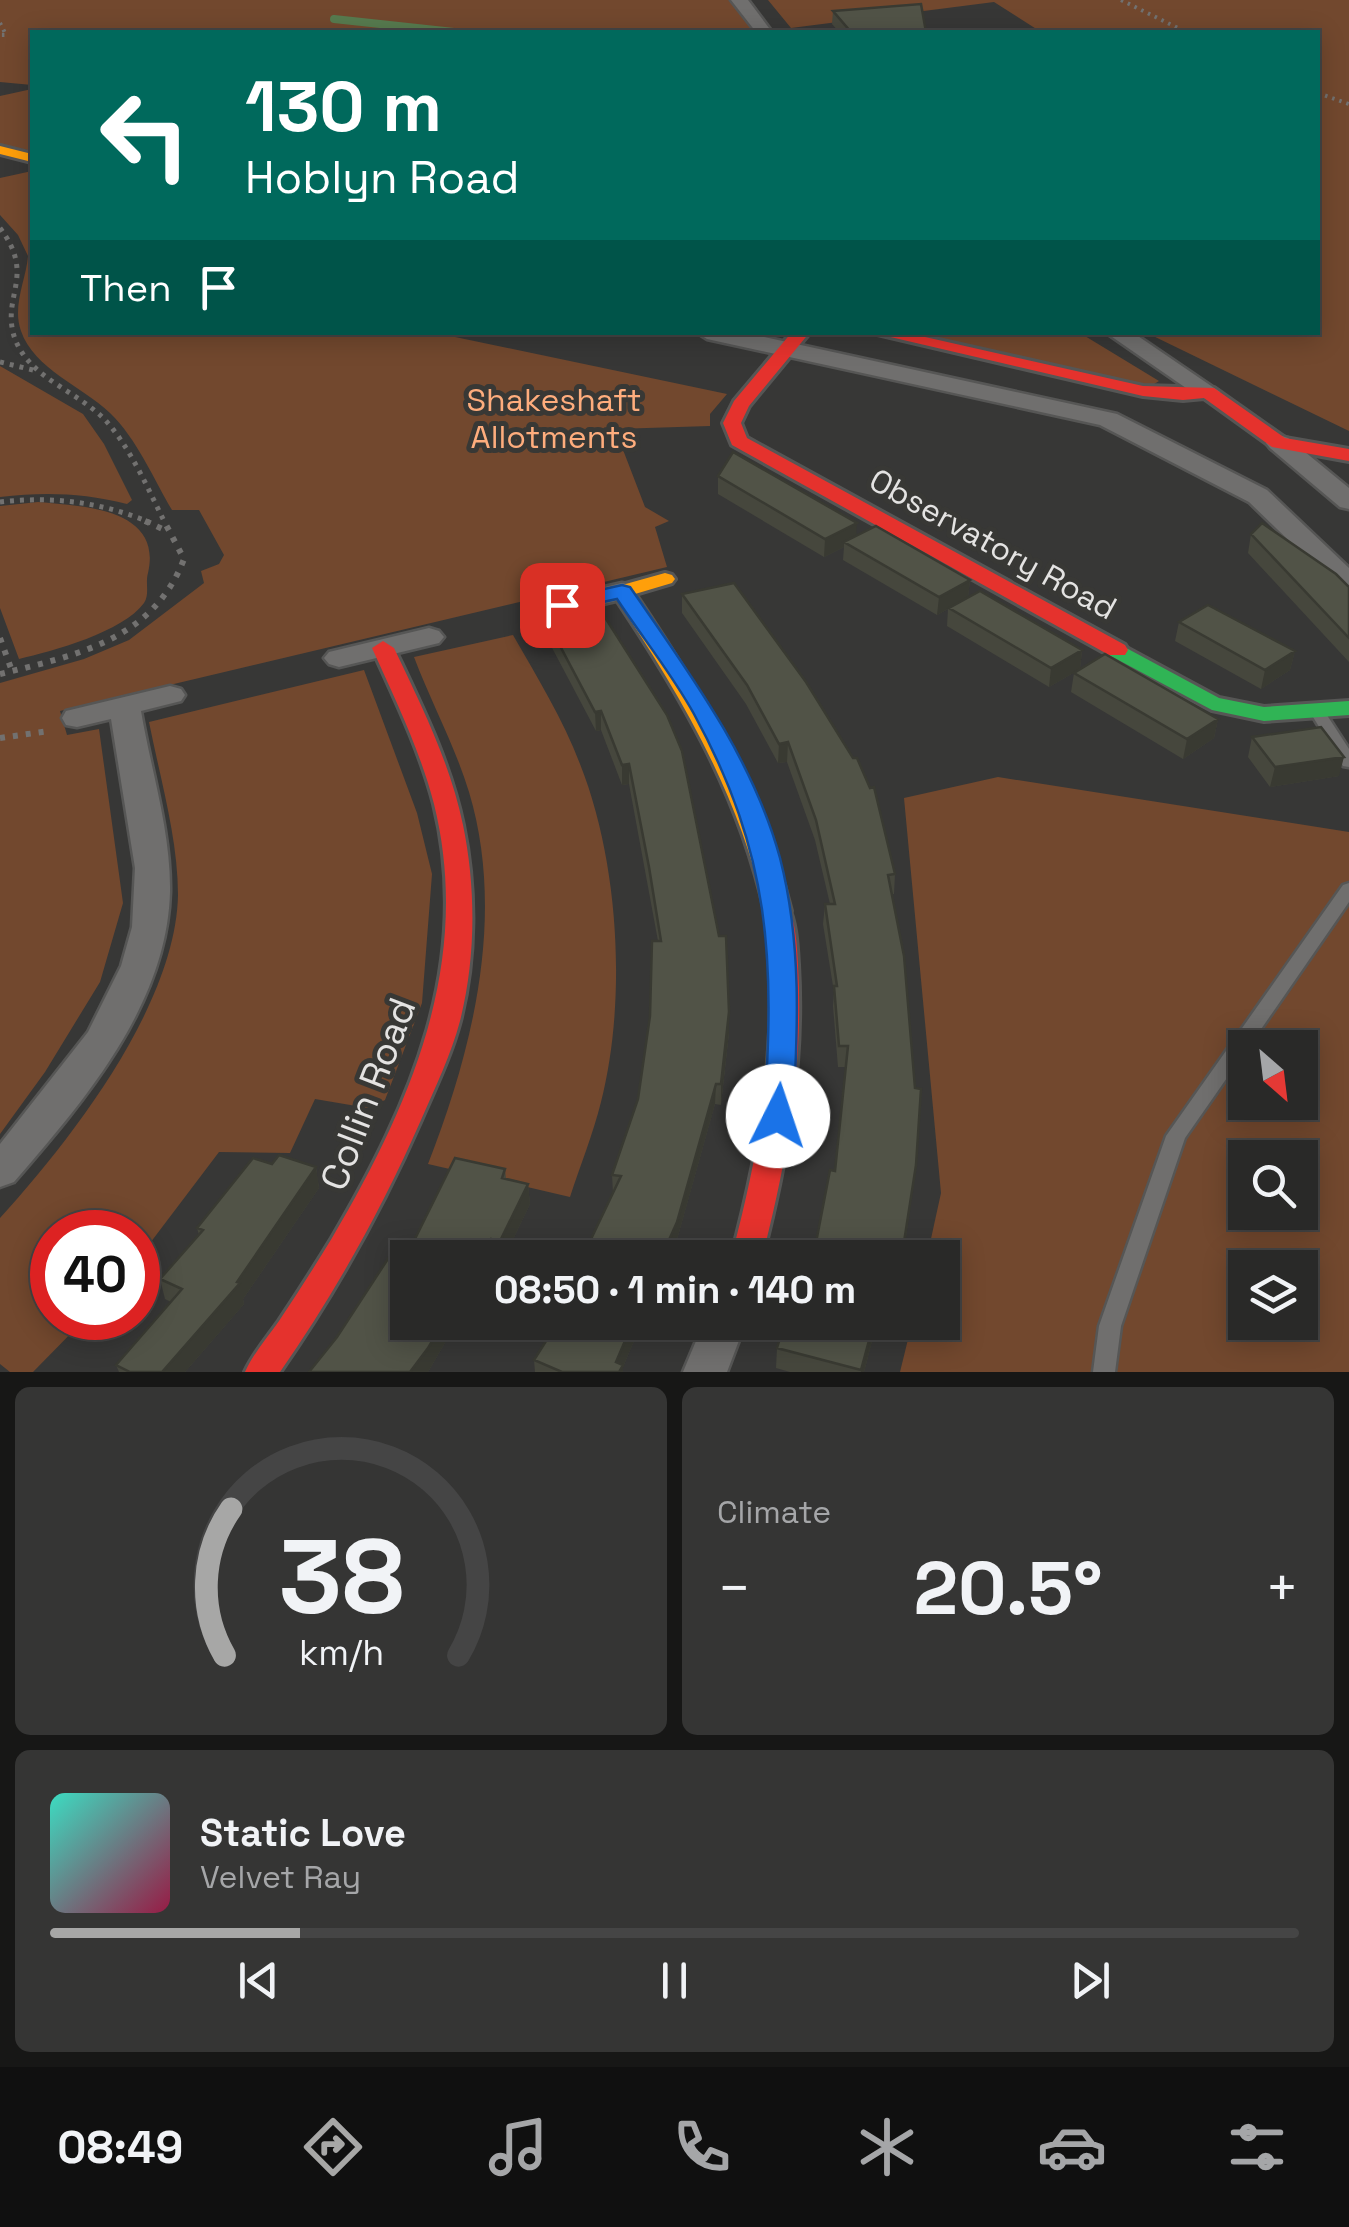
<!DOCTYPE html>
<html lang="en">
<head>
<meta charset="utf-8">
<style>
  :root { --surface:#292928; --page:#353534; --text:#f1f3f6; --muted:#a5a6a8; --line:#454545; --accent:#a7a7a6 }
  body { margin:0; font-family:"Space Grotesk",sans-serif; background:var(--page); color:var(--text); height:100vh; display:flex; flex-direction:column; font-size:38px; white-space:nowrap }
  * { box-sizing:border-box; margin:0 }
  p { font-size:32px; color:var(--muted) }
  .icon { flex:none; width:55px; height:55px; fill:none; stroke:currentColor; stroke-width:2; stroke-linecap:round; stroke-linejoin:round }
  .map { position:relative; height:1372px; overflow:hidden }
  .side { display:flex; flex-direction:column; gap:15px; padding:15px; background:#171716; flex:1 }
  .side>* { flex:none }
  .guide { position:absolute; left:30px; top:30px; width:1290px; height:305px; border-radius:0px; box-shadow:0 5px 25px #0003,0 0 0 2px var(--line); background:#00695c; color:#fff; overflow:hidden }
  .needle { width:65px; rotate:152deg }
  .buttons { position:absolute; left:1228px; top:1030px; display:grid; gap:20px }
  .buttons a { display:grid; place-items:center; width:90px; height:90px; border-radius:0px; background:var(--surface); box-shadow:0 5px 25px #0003,0 0 0 2px var(--line); font-size:50px }
  .speed { position:absolute; left:30px; top:1210px; display:flex; gap:20px; font-size:50px; font-weight:700; text-align:center }
  .speed>* { display:grid; place-content:center; width:130px; height:130px; border-radius:50%; background:var(--surface); box-shadow:0 5px 25px #0003,0 0 0 2px var(--line); line-height:1 }
  .speed .limit { border:15px solid #d22; background:#fff; color:#111 }
  .pin { position:absolute; display:grid; place-items:center; width:85px; height:85px; color:#fff; margin:-42px; border-radius:20px; box-shadow:0 5px 15px #0006 }
  .me { position:absolute; width:110px; margin:-55px; rotate:4deg; stroke-linejoin:round; filter:drop-shadow(0 0 8px #0008) }
  .turn { display:flex; align-items:center; gap:35px; height:210px; padding:0 50px; font-size:45px }
  .turn .icon { width:130px; height:130px; stroke-width:2.5 }
  .turn b { display:block; font-size:70px; line-height:85px }
  .then { display:flex; align-items:center; height:95px; padding:0 50px; background:#0003; gap:20px; font-size:38px }
  .big { font-size:75px; font-weight:700; line-height:1.1 }
  .side .widget { flex:1; display:flex; flex-direction:column; justify-content:center; gap:15px; min-width:0; padding:0 35px; border-radius:15px; background:var(--page) }
  .side .dial { align-items:center; gap:0 }
  .dial svg { height:260px; overflow:visible; fill:none; stroke:var(--line); stroke-width:7; stroke-linecap:round; text-anchor:middle }
  .dial text { fill:var(--text); stroke:none }
  .song { display:flex; align-items:center; gap:30px }
  .cover { width:120px; height:120px; border-radius:15px; background:linear-gradient(135deg,hsl(170 70% 55%),hsl(340 70% 35%)) }
  .played { height:10px; border-radius:5px; background:linear-gradient(90deg,var(--accent) 20%,var(--line) 20%) }
  .keys { display:flex; justify-content:space-around; direction:ltr }
  .heat { display:flex; justify-content:space-between; align-items:center; font-size:55px; direction:ltr }
  .side .tiles { flex:1; display:grid; gap:15px; grid-template-columns:1fr 1fr }
  .widget:last-child { grid-column:span 2 }
  .trip { position:absolute; left:390px; top:1240px; width:570px; height:100px; border-radius:0px; background:var(--surface); box-shadow:0 5px 25px #0003,0 0 0 2px var(--line); font-weight:700; line-height:100px; text-align:center }
  .tab-bar { display:flex; height:160px; justify-content:space-around; align-items:center; background:#101010; color:var(--muted) }
  .tab-bar .icon { width:70px; height:70px }
  .tab-bar .on { color:var(--accent) }
  .tab-bar b { font-size:45px; color:var(--text) }
  .map>svg:first-child { display:block }
  .green { fill:#72482e; fill-rule:evenodd }
  .lines { fill:none; stroke-linecap:round; stroke-linejoin:round }
  .stream { stroke:#577b4f; stroke-width:8 }
  .lane-casing { stroke:#565655; stroke-width:5 }
  .street-casing { stroke:#565655; stroke-width:5 }
  .fast-casing { stroke:#565655; stroke-width:6 }
  .slow-casing { stroke:#565655; stroke-width:6 }
  .jam-casing { stroke:#565655; stroke-width:6 }
  .path-far2 { stroke:#727170; stroke-width:4; stroke-dasharray:2.5 5; stroke-linecap:butt }
  .path-far1 { stroke:#727170; stroke-width:5; stroke-dasharray:4 6; stroke-linecap:butt }
  .path { stroke:#727170; stroke-width:6; stroke-dasharray:5 8; stroke-linecap:butt }
  .lane { fill:#706f6e; fill-rule:evenodd }
  .street { fill:#706f6e; fill-rule:evenodd }
  .fast { fill:#30b455; fill-rule:evenodd }
  .slow { fill:#ff9f0a; fill-rule:evenodd }
  .jam { fill:#e5322d; fill-rule:evenodd }
  .wall { fill:#46473d }
  .shaded-wall { fill:#393a32 }
  .building { fill:#515347; stroke:#393a32; stroke-width:2.5 }
  .route { fill:#1a73e8; stroke:#114b97; stroke-width:2.5 }
  .labels { text-anchor:middle; stroke-width:10; stroke-linejoin:round; paint-order:stroke }
  .park-label { font-size:32px; fill:#fead7d; stroke:#383835 }
  .street-label { font-size:32px; fill:#e4e3e2; stroke:#383835 }
  .near-street-label { font-size:38px; fill:#e4e3e2; stroke:#383835 }
</style>
</head>
<body>
<div class="map">
<svg width="1349" height="1372" viewBox="0 0 1349 1372">
  <rect width="100%" height="100%" fill="#373736"/>
  <path class="green" d="M0 0H746L767 32H32V85L0 82Z
    M768 0H1349V431L1147 333 1318 332V32H1041L994 2 791 28Z
    M32 89V151L0 144V96Z
    M32 171V332L436 333 727 394 710 414V426L615 429 645 507 669 521 655 527 667 567 60 711 67 735 99 729 123 903 100 982 45 1072 0 1134V683L84 659 129 640 204 583 201 571 219 564 224 555 199 510H172C153 478 137 439 110 413 82 386 34 369 21 331 12 306 26 280 28 256L18 235 0 215V178Z
    M877 333H1080L1159 381 1143 391Z
    M0 366 83 414 104 444 132 500 127 504C82 493 45 492 0 497Z
    M38 502C82 506 163 508 148 573 145 583 150 594 144 603 123 632 53 651 19 659L0 608V506Z
    M513 635C537 677 563 719 580 764 619 862 627 1000 601 1102 593 1134 580 1166 570 1197L428 1164C473 1049 506 915 469 792 455 746 431 702 414 657Z
    M364 670 417 813 432 874 422 1003 385 1100 368 1108 315 1099 290 1153 219 1152 138 1259V1232H52V1318H86L33 1372H10L0 1364V1218C71 1140 176 1005 178 895 178 838 160 778 149 722Z
    M998 777 1349 832V1372H900L912 1323 942 1322V1258L927 1257 941 1193 904 798ZM1245 1048H1300V1102H1245ZM1245 1158H1300V1212H1245ZM1245 1268H1300V1322H1245Z"/>
  <g class="lines">
    <path class="stream" d="M334 19 454 32"/>
    <g class="lane-casing">
      <path id="lane" d="M1318 707 1323 709 1349 749V767L1343 766 1310 712Z
        M1349 883V902L1248 1048H1245V1052L1185 1138 1121 1326 1115 1372H1093L1099 1326 1166 1136 1343 885Z"/>
    </g>
    <g class="street-casing">
      <path id="street" d="M731 0H748L772 32H756Z
        M696 332H741L1117 414 1267 490 1349 568V591L1339 589 1249 502 1100 425 707 339Z
        M1105 332H1132L1220 392 1208 399 1199 397Z
        M1279 435 1288 438 1349 488V509L1340 507 1270 448 1266 443Z
        M622 583 632 585 636 591 632 597 562 614 552 611 548 605 552 599Z
        M429 628 439 631 444 637 439 643 339 667 329 664 324 658 329 652Z
        M170 686 181 689 185 695 181 701 141 711C151 770 171 832 170 892 167 1005 84 1101 14 1182L0 1187V1144L88 1032 121 966 132 927 135 868 111 719 77 727 66 725 62 718 66 711Z
        M704 1322H746L727 1372H683Z"/>
    </g>
    <g class="fast-casing">
      <path id="fast" d="M1117 643 1219 698 1264 707 1349 701V715L1264 721 1212 710 1109 655 1106 650 1109 645Z"/>
    </g>
    <g class="slow-casing">
      <path id="slow" d="M0 146 32 154V162L0 154Z
        M665 573 672 575 675 579 672 583 635 594C702 694 762 792 791 911L787 917H769L765 911C738 791 679 692 611 591L615 587Z"/>
    </g>
    <g class="jam-casing">
      <path id="jam" d="M792 332H810L749 406 741 423 747 438 1125 645 1128 650 1125 655H1109L732 445 723 423 734 401Z
        M869 332H903L1143 386 1214 388 1285 438 1349 449V461L1272 447 1204 398 1183 400 1143 396Z
        M383 641 394 648C421 705 450 762 463 825 476 888 476 958 460 1021 451 1055 435 1088 421 1120 382 1209 335 1293 280 1372H245C253 1354 267 1338 279 1321 297 1294 315 1266 332 1238 411 1104 473 962 434 804 420 750 395 699 372 648Z
        M778 902 787 905C796 921 797 947 798 965 804 1065 787 1161 762 1258H731C762 1142 781 1030 765 911L769 905Z"/>
    </g>
    <path class="path-far2" d="M1121 0 1186 32
      M0 23 6 35H0
      M1318 93 1349 104"/>
    <path class="path-far1" d="M0 228C37 277 0 296 15 339 30 379 80 392 107 422 132 451 148 489 165 523
      M0 362 33 370
      M0 502C53 496 102 502 151 523"/>
    <path class="path" d="M145 521 167 531
      M0 638 12 671
      M0 674C77 655 153 640 184 559L164 521
      M0 738 49 731"/>
    <use href="#lane" class="lane"/>
    <use href="#street" class="street"/>
    <use href="#fast" class="fast"/>
    <use href="#slow" class="slow"/>
    <use href="#jam" class="jam"/>
  </g>
  <path class="wall" d="M833 11 926 32H839L832 24Z
    M718 476 856 536 970 580 968 597 1082 650 1080 669 1049 687 947 626 948 609 937 615 843 560 844 547 824 557 718 494Z
    M1251 534 1349 587V662L1248 553Z
    M682 594 895 874 894 894H892L916 1165 903 1258H813L835 1171 846 1067H838L833 1006 834 992 823 924 825 904H830L815 840 787 762 778 763 746 704 682 613Z
    M601 611 729 1012V1033L721 1105 715 1104 676 1243 670 1258H582L613 1193 612 1175 638 1099 650 1016 658 941 629 784 622 785 601 730 596 731 550 644 549 625Z
    M1179 622 1295 651 1290 670 1261 689 1175 641Z
    M1074 673 1218 719 1214 738 1183 759 1071 692Z
    M1252 737 1339 776 1270 787 1248 757Z
    M455 1158 505 1169 506 1179 528 1184 530 1204 504 1258H408V1322H457L428 1372H309L337 1337 395 1248 408 1253Z
    M272 1164 316 1167 319 1188 243 1299 244 1304 185 1372H119L116 1365 171 1302 165 1299 160 1279 199 1235 197 1228Z
    M558 1322H642L623 1367V1372H535L534 1360Z
    M877 1322 864 1372H790L776 1368 777 1348Z"/>
  <path class="shaded-wall" d="M857 523 856 541 844 542V547L824 557 825 539Z
    M970 580 968 598 937 615 939 597Z
    M1082 650 1080 669 1049 687 1051 668Z
    M1295 651 1290 670 1261 689 1265 670Z
    M601 711V730L596 731 595 712Z
    M1218 719 1214 738 1183 759 1187 739Z
    M788 742 787 762 778 763 779 744Z
    M1344 757 1339 776 1270 787 1275 767Z
    M629 764V784L622 785V765Z
    M729 1012V1033L721 1105V1084Z
    M716 1084 715 1104 676 1243 670 1258H661Z
    M316 1167 319 1188 243 1299 244 1304 185 1372H162Z
    M528 1184 530 1204 504 1258H501L500 1241Z
    M491 1239 493 1258H481Z
    M443 1322H457L428 1372H410Z
    M633 1322H642L623 1367V1372H616V1362Z
    M874 1322H877L864 1372H861Z"/>
  <path class="building" d="M921 4 926 32H851L833 11Z
    M733 452 857 523 825 539 718 476Z
    M1262 523 1336 574 1349 587V638L1251 534Z
    M876 526 970 580 939 597 844 542Z
    M734 583 806 682 853 758H857L870 788 874 787 895 874 888 875 904 956 915 1088 921 1089 916 1165 902 1255 892 1253 891 1258H813L830 1170 835 1171 848 1046H839L834 986H837L825 904H835L816 820 788 742 779 744 747 685 682 594Z
    M980 591 1082 650 1051 668 949 608Z
    M1208 605 1295 651 1265 670 1179 622Z
    M601 611 667 715 682 751 719 936H726L729 1012 721 1084H716L677 1222 661 1258H582L621 1176 612 1175 638 1099 650 1016 652 941H661L649 867 629 764 622 765 601 711 595 712 549 625Z
    M1105 654 1218 719 1187 739 1074 673Z
    M1321 727 1344 757 1275 767 1252 737Z
    M279 1155 316 1167 237 1282 240 1283 162 1372H130L116 1365 182 1289 160 1279 203 1230 197 1228 253 1158 272 1164Z
    M455 1158 505 1169 502 1178 528 1184 500 1241 491 1239 481 1258H408V1322H443L428 1348 410 1372H309L337 1337 395 1248 408 1253Z
    M558 1322H633L616 1362 623 1365 619 1372H562L534 1360Z
    M785 1322H874L861 1370 777 1348Z"/>
  <path class="route" d="M622 585 630 587C688 671 753 758 780 858 802 943 798 1030 793 1116L789 1124 778 1127 768 1124 764 1116C775 960 771 855 694 714 672 674 642 637 617 599L562 611 552 605 555 600Z"/>
  <g class="labels">
    <g class="park-label">
      <text x="554" y="411">Shakeshaft<tspan x="554" dy="37">Allotments</tspan></text>
    </g>
    <g class="street-label">
      <text transform="translate(993 544) rotate(29)" y="11">Observatory Road</text>
    </g>
    <g class="near-street-label">
      <text transform="translate(368 1094) rotate(-69)" y="13">Collin Road</text>
    </g>
  </g>
</svg>
<div class="buttons">
<a><svg class="needle" viewBox="-14 -14 28 28"><path d="M0-13l5 13h-10z" fill="#e53935"/><path d="M0 13l5-13h-10z" fill="#a5a6a8"/></svg></a>
<a><svg class="icon" aria-label="search" viewBox="0 0 24 24"><circle cx="10" cy="10" r="6"/><path d="M15 15l6 6"/></svg></a>
<a><svg class="icon" aria-label="layers" viewBox="0 0 24 24"><path d="M12 4l9 5-9 5-9-5zM3 14l9 5 9-5"/></svg></a>
</div>
<div class="speed"><div class="limit">40</div></div>
<div class="pin" style="left:562px;top:605px;background:#d93025"><svg class="icon" aria-label="arrive" viewBox="0 0 24 24"><path d="M6 21V4h12l-3 4 3 4H6"/></svg></div>
<svg class="me" style="left:778px;top:1116px" viewBox="-20 -20 40 40"><circle r="19" fill="#fff"/><path d="M0-13L10 11 0 6-10 11z" fill="#1a73e8"/></svg>
<div class="trip">08:50 · 1 min · 140 m</div>
<div class="guide">
<div class="turn"><svg class="icon" aria-label="left" viewBox="0 0 24 24"><path d="M17 20v-9H6M10 6l-5 5 5 5"/></svg><div><b>130 m</b>Hoblyn Road</div></div>
<div class="then">Then<svg class="icon" aria-label="arrive" viewBox="0 0 24 24"><path d="M6 21V4h12l-3 4 3 4H6"/></svg></div>
</div>
</div>
<section class="side">
<div class="tiles">
<div class="widget dial"><svg viewBox="0 0 100 80">
<path d="M14 69A42 42 0 1 1 86 69"/>
<path d="M14 69A42 42 0 0 1 16 24" stroke="#a7a7a6"/>
<text x="50" y="56" font-size="32" font-weight="700">38</text>
<text x="50" y="72" font-size="11">km/h</text>
</svg></div>
<div class="widget"><p>Climate</p>
<div class="heat"><a>−</a><b class="big">20.5°</b><a>+</a></div>
</div>
<div class="widget">
<div class="song"><i class="cover"></i><div><b>Static Love</b><p>Velvet Ray</p></div></div>
<div class="played"></div>
<div class="keys"><svg class="icon" aria-label="previous" viewBox="0 0 24 24"><path d="M18 5L8 12l10 7zM5 5v14"/></svg><svg class="icon" aria-label="pause" viewBox="0 0 24 24"><path d="M8 5v14M16 5v14"/></svg><svg class="icon" aria-label="next" viewBox="0 0 24 24"><path d="M6 5l10 7-10 7zM19 5v14"/></svg></div>
</div>
</div>
</section>
<nav class="tab-bar">
<b>08:49</b>
<svg class="icon on" aria-label="directions" viewBox="0 0 24 24"><path d="M12 3l9 9-9 9-9-9zM9 14v-3h6M13 9l2 2-2 2"/></svg>
<svg class="icon" aria-label="music" viewBox="0 0 24 24"><path d="M9 18V5l10-2v13"/><circle cx="6" cy="18" r="3"/><circle cx="16" cy="16" r="3"/></svg>
<svg class="icon" aria-label="phone" viewBox="0 0 24 24"><path d="M5 4h4l2 5-3 2q2 4 5 5l2-3 5 2v4C11 20 4 13 5 4z"/></svg>
<svg class="icon" aria-label="climate" viewBox="0 0 24 24"><path d="M12 3v18M4 7l16 10M4 17L20 7"/></svg>
<svg class="icon" aria-label="car" viewBox="0 0 24 24"><path d="M5 17H2v-5l4-1 3-4h7l3 4 3 1v5h-3M9 17h6M6 11h13"/><circle cx="7" cy="17" r="2"/><circle cx="17" cy="17" r="2"/></svg>
<svg class="icon" aria-label="filters" viewBox="0 0 24 24"><path d="M4 7h16M4 17h16"/><circle cx="9" cy="7" r="2"/><circle cx="15" cy="17" r="2"/></svg>
</nav>
</body>
</html>
